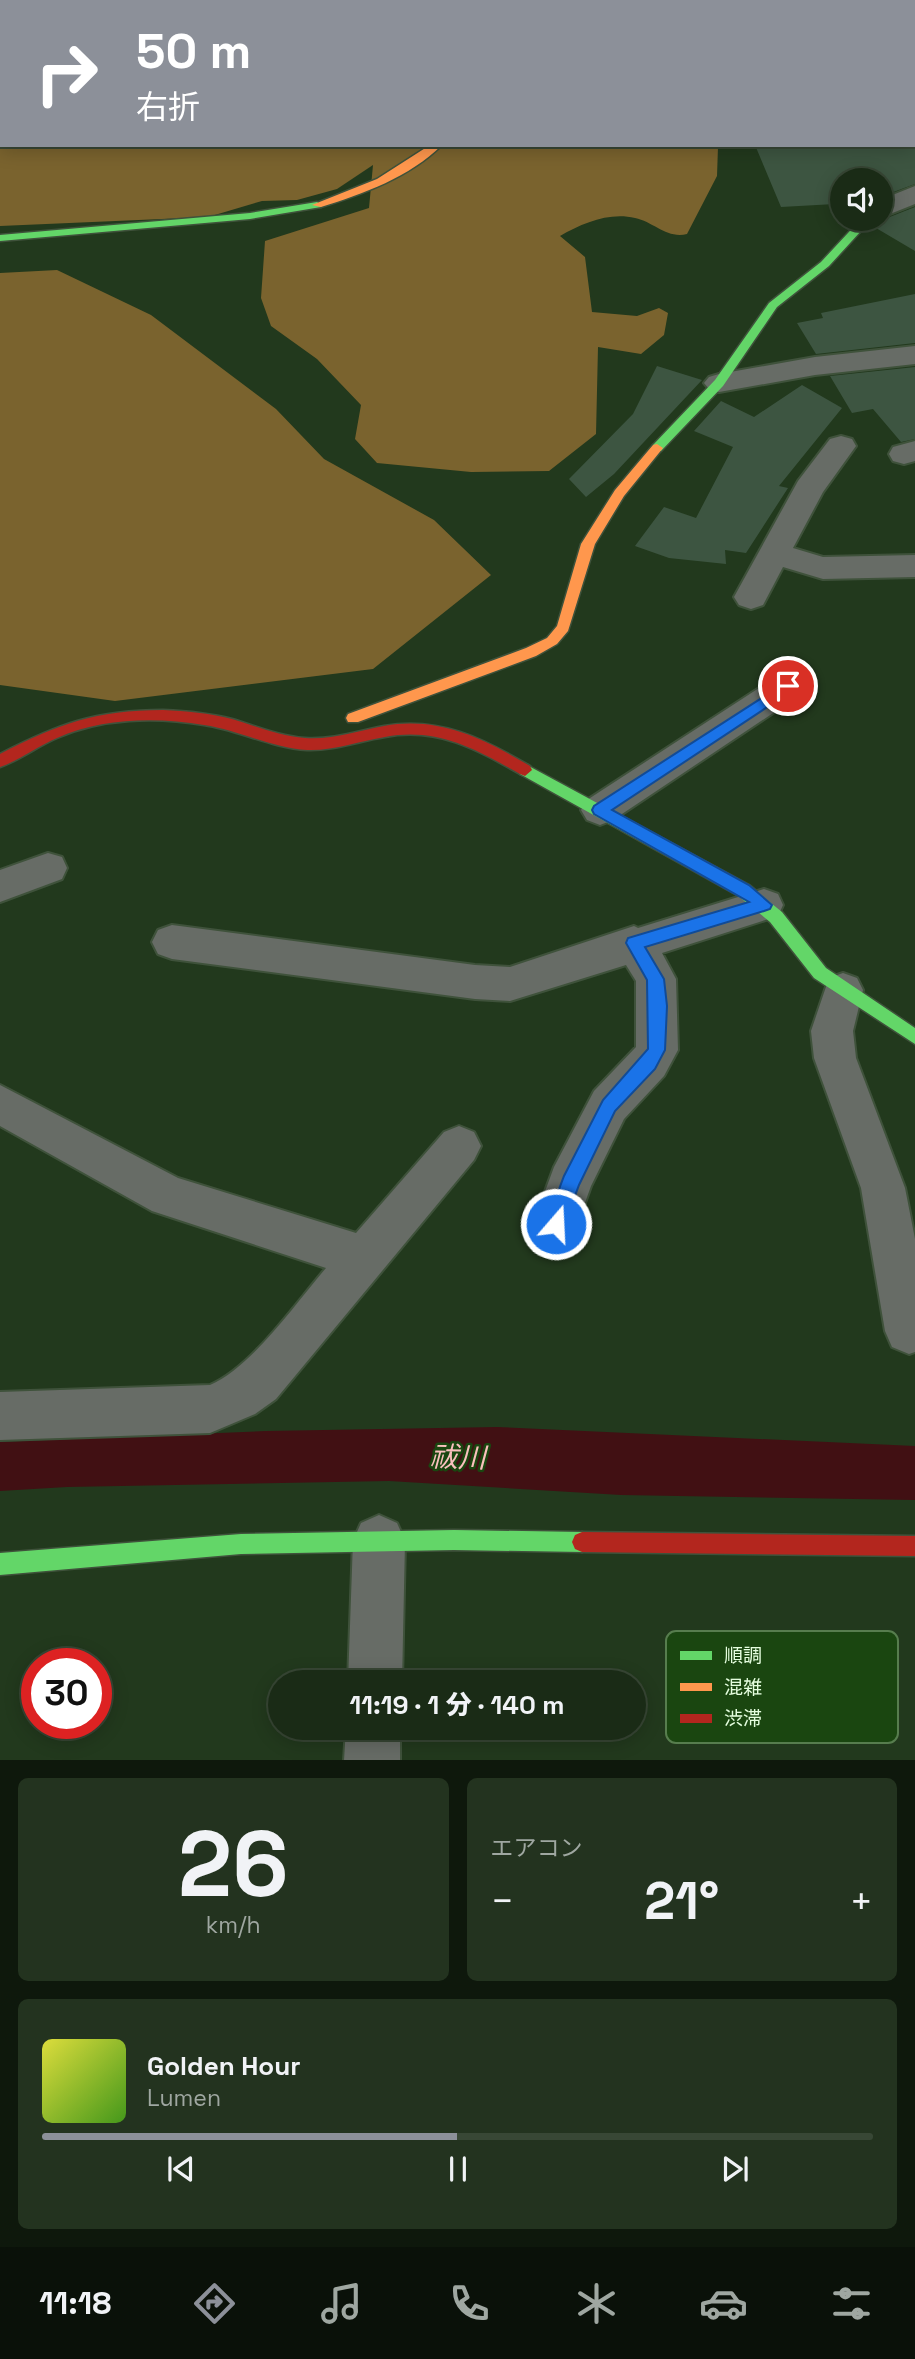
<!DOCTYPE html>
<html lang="ja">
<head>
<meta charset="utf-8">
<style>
  :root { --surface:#1a2b16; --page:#23331f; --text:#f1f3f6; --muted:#9fa7a1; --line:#384735; --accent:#8c9099 }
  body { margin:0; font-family:"Space Grotesk","Noto Sans JP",sans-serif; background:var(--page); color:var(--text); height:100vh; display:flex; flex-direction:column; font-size:26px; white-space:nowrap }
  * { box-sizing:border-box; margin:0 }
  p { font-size:23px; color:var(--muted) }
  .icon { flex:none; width:38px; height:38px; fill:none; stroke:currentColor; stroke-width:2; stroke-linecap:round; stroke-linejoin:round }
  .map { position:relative; height:1760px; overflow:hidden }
  .sheet { display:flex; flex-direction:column; gap:18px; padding:18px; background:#0e180c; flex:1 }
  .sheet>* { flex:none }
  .guide { position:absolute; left:0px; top:0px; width:915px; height:147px; box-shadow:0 4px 18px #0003,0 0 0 2px var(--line); background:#8c9099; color:#fff; overflow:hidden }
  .buttons { position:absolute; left:830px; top:168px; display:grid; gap:14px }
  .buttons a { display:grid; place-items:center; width:63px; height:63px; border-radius:50%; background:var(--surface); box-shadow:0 4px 18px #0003,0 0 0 2px var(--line); font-size:35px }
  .speed { position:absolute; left:21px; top:1648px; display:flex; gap:14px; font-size:35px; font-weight:700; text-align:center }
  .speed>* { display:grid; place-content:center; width:91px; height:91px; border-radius:50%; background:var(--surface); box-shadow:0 4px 18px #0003,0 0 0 2px var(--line); line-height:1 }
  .speed .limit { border:10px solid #d22; background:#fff; color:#111 }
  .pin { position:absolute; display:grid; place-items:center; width:60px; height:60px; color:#fff; margin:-30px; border:4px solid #fff; border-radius:50%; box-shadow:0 2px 7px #0007 }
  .me { position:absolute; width:77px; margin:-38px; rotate:19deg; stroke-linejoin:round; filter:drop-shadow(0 0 5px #0008) }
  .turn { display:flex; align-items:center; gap:24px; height:147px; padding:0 21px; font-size:32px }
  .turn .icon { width:91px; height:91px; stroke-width:2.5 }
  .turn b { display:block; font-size:49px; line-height:60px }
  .big { font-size:52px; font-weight:800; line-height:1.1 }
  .sheet .card { flex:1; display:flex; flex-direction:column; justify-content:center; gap:10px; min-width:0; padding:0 24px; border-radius:10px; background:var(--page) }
  .sheet .dial { align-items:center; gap:0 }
  .dial b { font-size:91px; line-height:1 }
  .song { display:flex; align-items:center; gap:21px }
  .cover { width:84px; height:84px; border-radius:10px; background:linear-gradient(135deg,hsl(60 70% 55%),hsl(100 70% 35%)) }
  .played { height:7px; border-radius:4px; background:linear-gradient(90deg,var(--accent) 50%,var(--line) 50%) }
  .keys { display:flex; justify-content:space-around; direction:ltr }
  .heat { display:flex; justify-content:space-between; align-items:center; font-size:38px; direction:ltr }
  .sheet .tiles { flex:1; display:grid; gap:18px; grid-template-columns:1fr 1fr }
  .card:last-child { grid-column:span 2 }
  .trip { position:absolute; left:268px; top:1670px; width:378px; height:70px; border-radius:35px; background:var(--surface); box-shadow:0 4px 18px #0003,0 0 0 2px var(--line); font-weight:800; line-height:70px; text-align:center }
  .tab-bar { display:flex; height:112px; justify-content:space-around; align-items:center; background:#0a1109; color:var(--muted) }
  .tab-bar .icon { width:49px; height:49px }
  .tab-bar .selected { color:var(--accent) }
  .tab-bar b { font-size:32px; color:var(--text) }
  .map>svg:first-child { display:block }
  .forest { fill:#7a632e }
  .water { fill:#411013 }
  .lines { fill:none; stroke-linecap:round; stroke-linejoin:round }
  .stream { fill:#411013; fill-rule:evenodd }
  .building { fill:#3d5541 }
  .street-casing { stroke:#3f523b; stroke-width:4 }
  .fast-casing { stroke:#3f523b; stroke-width:3 }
  .slow-casing { stroke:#3f523b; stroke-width:3 }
  .jam-casing { stroke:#3f523b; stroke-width:3 }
  .street { fill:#676c66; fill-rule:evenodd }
  .fast { fill:#63d668; fill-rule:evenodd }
  .slow { fill:#ff974d; fill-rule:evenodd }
  .jam { fill:#b3261e; fill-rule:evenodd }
  .route { fill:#1a73e8; stroke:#114b97; stroke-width:2 }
  .labels { text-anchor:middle; stroke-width:5; stroke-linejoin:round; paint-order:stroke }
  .near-water-label { font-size:28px; font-style:italic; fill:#fbc0be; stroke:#1a4610 }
  .key { fill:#1a4610; stroke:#577d4e; stroke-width:2 }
  .key-label { font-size:19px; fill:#e5fedf }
</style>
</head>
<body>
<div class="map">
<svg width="915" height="1761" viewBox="0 0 915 1761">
  <rect width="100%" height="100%" fill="#22391d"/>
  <path class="forest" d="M0 0H763L767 2H2V145H723L718 147 717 176 687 234C667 239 654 222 635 218 609 212 583 223 560 236L585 257 592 312 637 316 659 308 668 313 664 335 641 354 598 347 596 434 549 471 471 472 377 463 355 439 361 405 317 359 271 326 261 298 265 241 369 208 373 165 337 189 297 200 262 201 208 217 0 226Z
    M57 270 151 315 276 409 324 459 434 520 491 575 373 669 115 701 0 685V273Z"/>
  <path class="water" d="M497 1427 915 1446V1500L621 1495 389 1481 67 1487 0 1491V1442L266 1431Z"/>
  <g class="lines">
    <path class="stream" d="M914 130 915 131V137L914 136Z"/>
  </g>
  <path class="building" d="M755 145H915V184L880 197V180H842V208L835 204 781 207Z
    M915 207V251L876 228 882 220Z
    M915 294V343L816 354 797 323 823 318 821 313Z
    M657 366 702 380 614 474 586 497 569 479 633 414Z
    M915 367V439L901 442 873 409 852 413 830 376Z
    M802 385 842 408 779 486 788 488 746 553 725 550 726 564 669 558 635 546 664 507 696 518 733 447 694 431 721 401 754 417Z"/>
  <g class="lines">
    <g class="street-casing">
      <path id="street" d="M55 0H77V2H55Z
        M869 0H891L893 2H870Z
        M914 19 915 20V34L914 33Z
        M0 118H2L0 133Z
        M915 186V204L880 218V200Z
        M915 346V364L815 375 719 392 709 389 704 383 709 377 719 374 815 357Z
        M841 436 852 439 856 446 823 492 793 548 823 557 915 555V577L823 579 783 567 763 605 751 609 739 605 734 597 798 481 830 439Z
        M915 441V461L904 464 893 461 889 454 893 447Z
        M788 673 800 677 805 686 800 695 613 820 600 825 587 820 581 810 587 800 776 677Z
        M48 853 62 857 67 868 62 879 0 902V870Z
        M764 889 778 894 783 905 778 916 662 953 676 979 678 1050 664 1076 624 1119 591 1186 572 1239 556 1245 540 1239 533 1224 554 1167 594 1091 636 1047V981L626 965 510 1001 475 999 172 959 158 954 152 942 158 930 172 925 475 965 510 967 634 926 638 928Z
        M843 973 857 978 863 990 853 1031 856 1058 905 1188 915 1239V1352L909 1354 892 1347 885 1331 861 1188 814 1058 811 1031 829 978Z
        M0 1085 178 1178 356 1233 444 1132 459 1126 474 1132 481 1146 474 1160 276 1399 255 1414 210 1433 0 1440V1392L210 1385C252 1367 295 1304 326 1268L152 1211 0 1126Z
        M379 1515 397 1523 405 1541 402 1682H348L353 1541 361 1523Z
        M346 1727H400V1761H344Z"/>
    </g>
    <g class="fast-casing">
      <path id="fast" d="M317 202 322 205 321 207 250 219 0 241V235L250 213Z
        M861 219H872L829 266 777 307 723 386 661 451H653V445L715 380 769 303 821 262Z
        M525 764 749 885 782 912 826 968 915 1028V1044L814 978 770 922 737 895 520 774 518 770Z
        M454 1530 582 1532 589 1535 592 1542 589 1549 582 1552 454 1550 241 1554 0 1575V1553L241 1534Z"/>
    </g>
    <g class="slow-casing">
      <path id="slow" d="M419 0H427L428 2H419Z
        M430 145H442C410 177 363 194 321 207L312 205 377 179Z
        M657 444 663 448 624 496 595 544 568 631 557 644 536 656 358 722H348L346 718 348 714 526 648 547 638 557 626 581 544 615 490 653 445Z"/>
    </g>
    <g class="jam-casing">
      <path id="jam" d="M163 710C186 711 209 713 232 719 256 726 279 736 305 738 332 740 358 731 384 726 440 716 484 739 530 766L532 770 525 776 520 774C476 749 437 727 385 737 359 741 334 751 307 750 272 748 238 730 204 725 156 717 102 718 57 738 38 746 20 760 0 767V754C58 724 96 710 163 710Z
        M582 1532 915 1536V1556L582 1552 575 1549 572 1542 575 1535Z"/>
    </g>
    <use href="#street" class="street"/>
    <use href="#fast" class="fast"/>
    <use href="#slow" class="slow"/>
    <use href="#jam" class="jam"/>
  </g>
  <path class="route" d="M788 681 795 686 793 690 612 810 749 885 772 905 770 909 764 911 645 947 664 979 667 1006 665 1050 655 1069 615 1111 579 1185 562 1231 556 1233 549 1231 546 1224 564 1176 603 1100 648 1049 647 980 626 943 628 938 749 902 594 814 592 810 594 806Z"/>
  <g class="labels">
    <g class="near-water-label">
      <text transform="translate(458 1457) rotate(1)" y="10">祓川</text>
    </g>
  </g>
  <rect x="666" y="1631" width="232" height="112" rx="10" class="key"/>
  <rect x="680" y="1651" width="32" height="9" fill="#63d668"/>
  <rect x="680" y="1683" width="32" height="8" fill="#ff974d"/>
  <rect x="680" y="1714" width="32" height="9" fill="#b3261e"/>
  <g class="key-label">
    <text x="724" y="1662">順調</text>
    <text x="724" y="1694">混雑</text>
    <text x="724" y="1725">渋滞</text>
  </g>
</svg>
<div class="buttons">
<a><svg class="icon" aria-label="sound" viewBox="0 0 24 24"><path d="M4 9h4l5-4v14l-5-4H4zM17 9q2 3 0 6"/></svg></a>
</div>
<div class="speed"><div class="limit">30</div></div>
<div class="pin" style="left:788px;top:686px;background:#d93025"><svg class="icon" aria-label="arrive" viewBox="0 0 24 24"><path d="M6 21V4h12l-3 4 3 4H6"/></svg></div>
<svg class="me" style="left:556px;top:1224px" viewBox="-20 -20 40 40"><circle r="17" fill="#1a73e8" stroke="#fff" stroke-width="3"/><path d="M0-11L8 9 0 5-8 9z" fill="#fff"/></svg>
<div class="trip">11:19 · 1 分 · 140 m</div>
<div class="guide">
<div class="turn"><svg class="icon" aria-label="right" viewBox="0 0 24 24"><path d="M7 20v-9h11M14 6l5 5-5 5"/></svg><div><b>50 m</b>右折</div></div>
</div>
</div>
<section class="sheet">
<div class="tiles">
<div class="card dial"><b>26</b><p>km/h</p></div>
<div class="card"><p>エアコン</p>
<div class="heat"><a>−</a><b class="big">21°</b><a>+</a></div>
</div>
<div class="card">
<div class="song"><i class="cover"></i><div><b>Golden Hour</b><p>Lumen</p></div></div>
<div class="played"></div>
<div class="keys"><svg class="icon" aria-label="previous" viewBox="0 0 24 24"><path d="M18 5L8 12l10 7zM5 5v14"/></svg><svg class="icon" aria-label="pause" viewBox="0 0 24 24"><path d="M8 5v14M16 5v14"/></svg><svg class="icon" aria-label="next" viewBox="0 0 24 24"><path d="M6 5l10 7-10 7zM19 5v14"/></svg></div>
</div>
</div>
</section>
<nav class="tab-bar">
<b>11:18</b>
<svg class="icon selected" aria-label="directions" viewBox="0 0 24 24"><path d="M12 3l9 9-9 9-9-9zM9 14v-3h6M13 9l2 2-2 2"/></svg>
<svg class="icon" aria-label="music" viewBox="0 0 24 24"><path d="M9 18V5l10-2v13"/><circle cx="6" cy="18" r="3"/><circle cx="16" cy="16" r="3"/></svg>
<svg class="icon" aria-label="phone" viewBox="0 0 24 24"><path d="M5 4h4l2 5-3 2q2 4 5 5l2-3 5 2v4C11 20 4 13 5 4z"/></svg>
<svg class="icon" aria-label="climate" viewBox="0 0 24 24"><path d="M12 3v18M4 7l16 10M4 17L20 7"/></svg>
<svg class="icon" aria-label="car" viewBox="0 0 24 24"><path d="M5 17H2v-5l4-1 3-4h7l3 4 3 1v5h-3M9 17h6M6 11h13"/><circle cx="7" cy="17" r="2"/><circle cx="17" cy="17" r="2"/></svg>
<svg class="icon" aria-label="filters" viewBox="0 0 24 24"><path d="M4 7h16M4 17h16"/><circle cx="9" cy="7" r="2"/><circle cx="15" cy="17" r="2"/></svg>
</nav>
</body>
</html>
